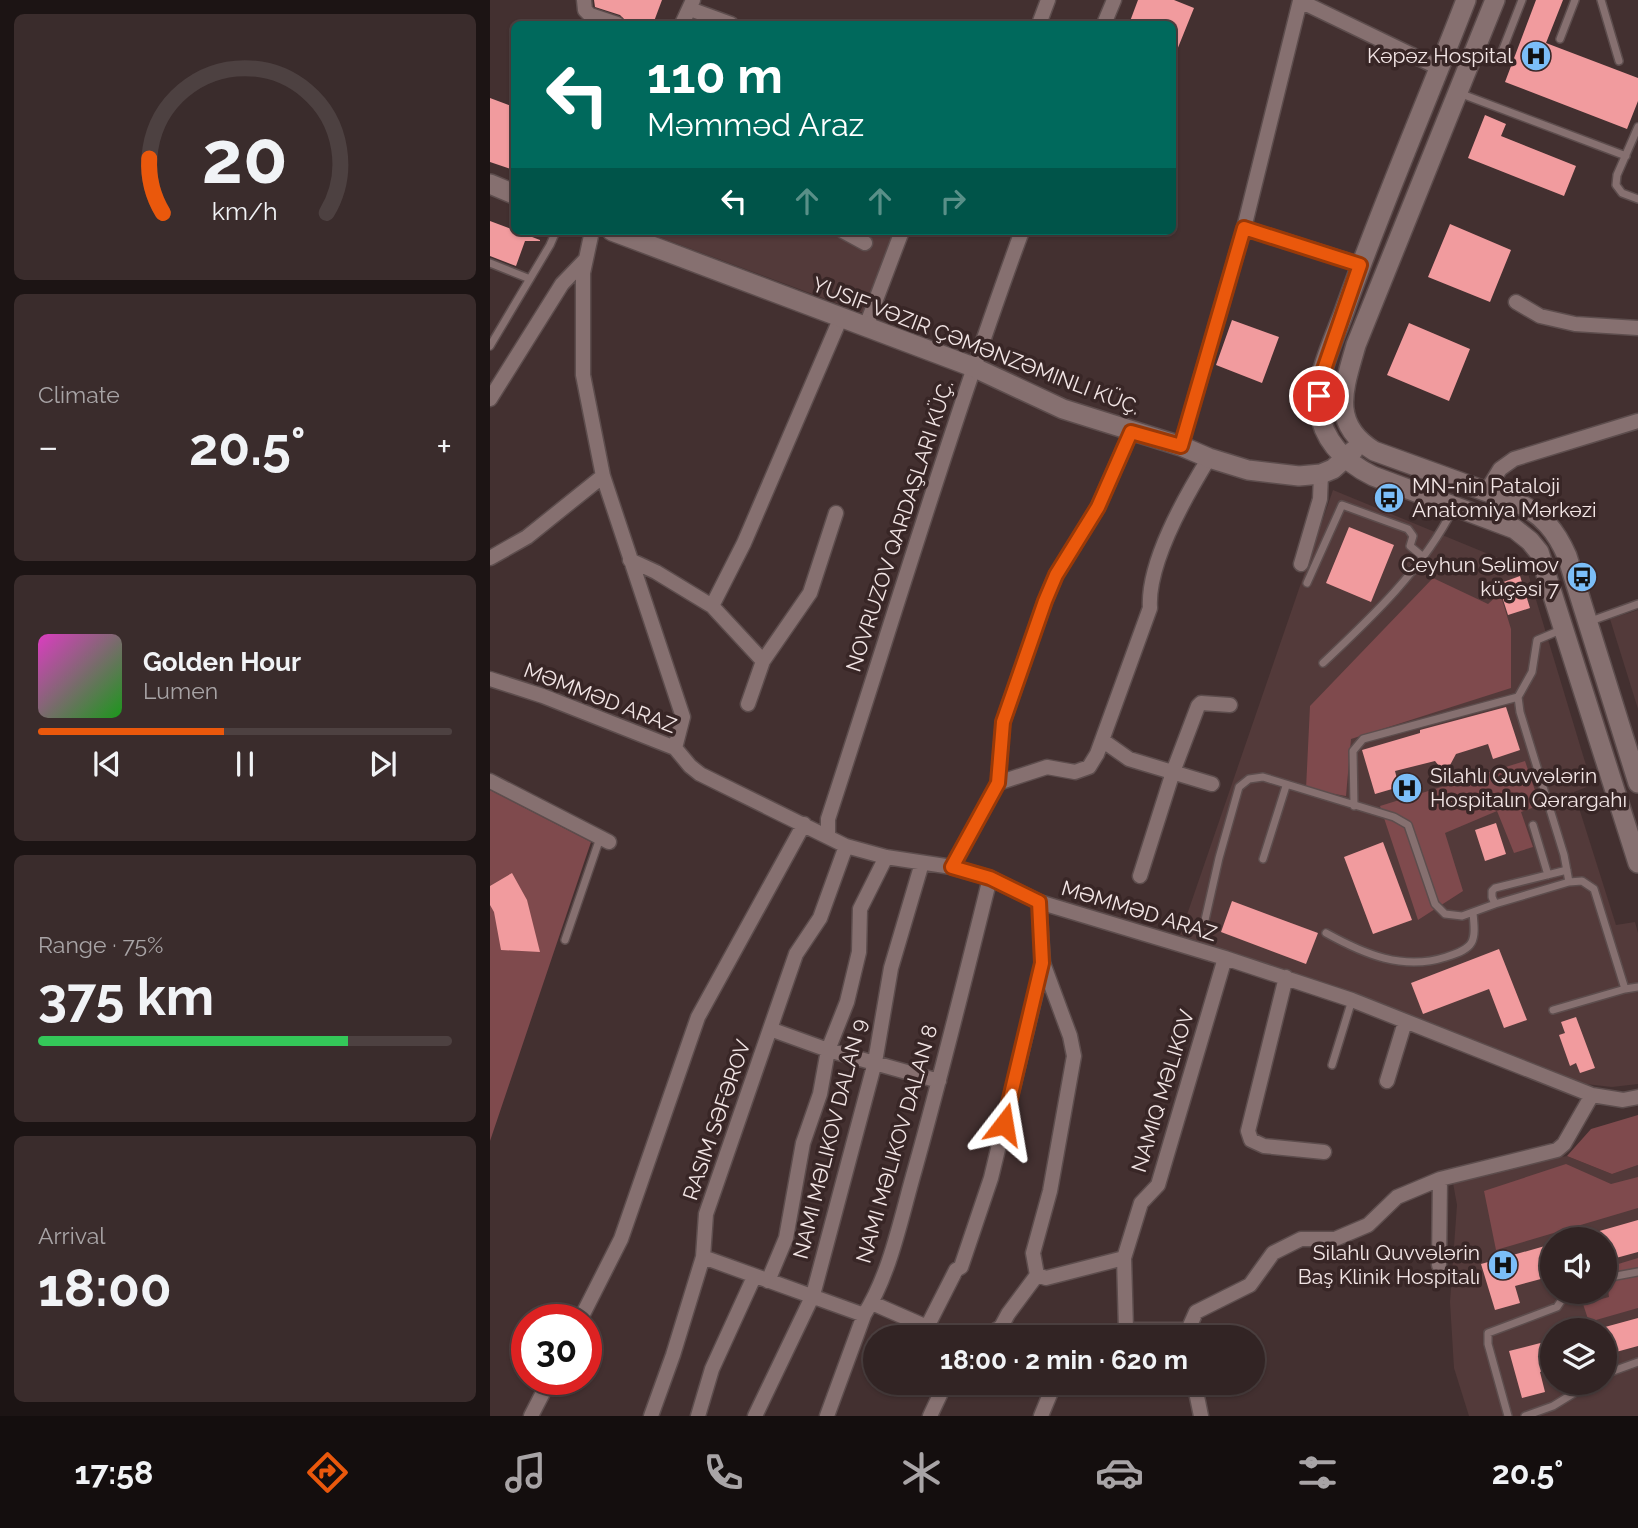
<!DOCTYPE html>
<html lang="en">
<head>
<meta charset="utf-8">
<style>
  :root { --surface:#322424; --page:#3a2c2c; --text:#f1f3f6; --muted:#a8a4a6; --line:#4d4141; --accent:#ea580c }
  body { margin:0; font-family:Raleway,sans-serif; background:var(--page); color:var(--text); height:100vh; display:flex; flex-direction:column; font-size:26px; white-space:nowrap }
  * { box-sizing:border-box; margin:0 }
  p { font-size:23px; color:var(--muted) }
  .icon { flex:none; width:38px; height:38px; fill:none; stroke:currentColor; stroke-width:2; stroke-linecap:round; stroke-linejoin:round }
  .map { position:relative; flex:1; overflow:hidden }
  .drawer { display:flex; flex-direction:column; gap:14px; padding:14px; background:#1c1414; width:490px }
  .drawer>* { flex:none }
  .banner { position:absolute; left:21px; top:21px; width:665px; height:214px; border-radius:10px; box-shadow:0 2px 5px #0004,0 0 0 2px var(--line); background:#00695c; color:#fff; overflow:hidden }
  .buttons { position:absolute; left:1050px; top:1227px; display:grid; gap:14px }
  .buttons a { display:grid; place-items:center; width:77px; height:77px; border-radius:50%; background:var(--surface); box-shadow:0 2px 5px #0004,0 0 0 2px var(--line); font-size:35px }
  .speed { position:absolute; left:21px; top:1304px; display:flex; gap:14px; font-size:35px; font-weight:700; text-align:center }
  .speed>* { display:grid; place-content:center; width:91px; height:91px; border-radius:50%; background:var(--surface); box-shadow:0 2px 5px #0004,0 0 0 2px var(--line); line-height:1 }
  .speed .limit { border:10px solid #d22; background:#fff; color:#111 }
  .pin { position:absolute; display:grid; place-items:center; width:60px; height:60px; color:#fff; margin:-30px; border:4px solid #fff; border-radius:50%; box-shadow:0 2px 7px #0007 }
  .me { position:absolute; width:77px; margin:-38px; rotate:14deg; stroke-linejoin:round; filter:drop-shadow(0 0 5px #0008) }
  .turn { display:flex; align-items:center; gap:24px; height:147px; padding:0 21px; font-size:32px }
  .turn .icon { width:91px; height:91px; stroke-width:2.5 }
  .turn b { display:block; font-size:49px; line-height:60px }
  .lanes { display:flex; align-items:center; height:66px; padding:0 21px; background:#0003; justify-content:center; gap:35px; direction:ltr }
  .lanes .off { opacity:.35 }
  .big { font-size:52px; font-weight:700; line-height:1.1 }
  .drawer .widget { flex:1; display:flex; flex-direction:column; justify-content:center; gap:10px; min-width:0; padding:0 24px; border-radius:10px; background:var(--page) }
  .drawer .dial { align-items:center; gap:0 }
  .dial svg { height:182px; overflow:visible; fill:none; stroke:var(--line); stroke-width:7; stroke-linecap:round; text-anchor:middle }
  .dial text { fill:var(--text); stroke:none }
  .song { display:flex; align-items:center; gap:21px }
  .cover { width:84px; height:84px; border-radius:10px; background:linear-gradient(135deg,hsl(310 70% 55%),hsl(120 70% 35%)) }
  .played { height:7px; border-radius:4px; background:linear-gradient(90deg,var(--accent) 45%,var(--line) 45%) }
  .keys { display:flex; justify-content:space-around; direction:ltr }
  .heat { display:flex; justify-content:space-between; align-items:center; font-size:38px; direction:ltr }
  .charge { height:10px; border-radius:5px; background:linear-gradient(90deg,#34c759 75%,var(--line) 0) }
  .trip { position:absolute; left:373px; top:1325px; width:402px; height:70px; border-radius:35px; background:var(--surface); box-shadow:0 2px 5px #0004,0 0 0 2px var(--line); font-weight:700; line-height:70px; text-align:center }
  .dock { display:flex; height:112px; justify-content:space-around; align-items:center; background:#140e0e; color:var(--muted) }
  .dock .icon { width:49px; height:49px }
  .dock .on { color:var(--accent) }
  .dock b { font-size:32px; color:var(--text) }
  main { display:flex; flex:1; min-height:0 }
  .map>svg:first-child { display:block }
  .built { fill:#533a3a; fill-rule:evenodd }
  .green { fill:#7f4a4d }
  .building { fill:#f19b9e }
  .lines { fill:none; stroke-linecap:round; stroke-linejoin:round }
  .lane-casing { stroke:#5d4d4d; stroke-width:10 }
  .street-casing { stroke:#5d4d4d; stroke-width:17 }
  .secondary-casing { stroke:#5d4d4d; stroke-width:22 }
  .lane { stroke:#867070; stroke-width:7 }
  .street { stroke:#867070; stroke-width:14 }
  .secondary { stroke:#867070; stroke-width:19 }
  .route-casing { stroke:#983908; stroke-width:18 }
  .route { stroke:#ea580c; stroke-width:12 }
  .labels { text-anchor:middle; stroke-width:7; stroke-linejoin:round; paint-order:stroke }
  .poi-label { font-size:21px; fill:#f2e5e5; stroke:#382626; text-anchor:end }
  .street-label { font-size:21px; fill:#f2e5e5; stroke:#382626 }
</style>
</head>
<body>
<main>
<section class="drawer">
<div class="widget dial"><svg viewBox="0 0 100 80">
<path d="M14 69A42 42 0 1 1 86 69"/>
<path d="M14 69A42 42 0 0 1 8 45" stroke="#ea580c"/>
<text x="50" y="56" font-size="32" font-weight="700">20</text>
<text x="50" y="72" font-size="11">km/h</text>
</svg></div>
<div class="widget"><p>Climate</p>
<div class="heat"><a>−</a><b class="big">20.5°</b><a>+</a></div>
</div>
<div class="widget">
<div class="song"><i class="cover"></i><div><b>Golden Hour</b><p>Lumen</p></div></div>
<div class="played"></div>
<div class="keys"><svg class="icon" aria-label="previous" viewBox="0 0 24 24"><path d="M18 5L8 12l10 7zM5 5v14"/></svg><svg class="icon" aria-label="pause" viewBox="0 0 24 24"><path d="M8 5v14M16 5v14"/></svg><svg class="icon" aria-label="next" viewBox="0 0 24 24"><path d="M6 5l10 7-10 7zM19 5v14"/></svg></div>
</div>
<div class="widget"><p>Range · 75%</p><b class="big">375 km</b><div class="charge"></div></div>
<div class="widget"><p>Arrival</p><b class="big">18:00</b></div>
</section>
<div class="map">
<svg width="1148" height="1416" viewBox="0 0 1148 1416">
  <rect width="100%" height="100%" fill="#433030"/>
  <path class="built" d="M153 231H407L376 314Z
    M843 490 1037 570 1102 785 1084 792 1126 925 1145 922 1148 933V1084L1122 1087 1095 1084 841 986 690 935Z
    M1148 610V709L1120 619Z
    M1077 1156 1122 1174 1148 1165V1416H979L964 1368 960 1302 967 1205 961 1172 997 1169ZM1062 1239H1115V1292H1062ZM1062 1330H1115V1382H1062Z"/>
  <path class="green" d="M943 578 998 604 1010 593 1021 629V688L861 739 856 796 816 789 820 706Z
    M1035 761 1050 805 1031 812 1043 847 1024 853 1007 811 955 833 973 891 928 920 890 806Z
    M0 790 101 842 0 1141Z
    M1148 1115V1165L1122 1174 1077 1156 1101 1129Z
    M1076 1164 1121 1184 1148 1177V1208L1006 1250 994 1191Z
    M1148 1258V1308L1099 1322 1093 1304 1119 1297 1115 1268Z"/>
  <path class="building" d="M104 0H172L163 24H145L136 21 130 15 105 7Z
    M648 0H684L704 8 683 60 682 24H639Z
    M1046 0H1073L1056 43 1148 78V101L1137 129 1015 82Z
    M0 98 24 107V170L0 162Z
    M995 115 1016 124 1011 136 1086 166 1074 196 978 158Z
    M0 221 50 240V241H35L26 266 0 256Z
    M960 224 1021 250 1000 302 938 277Z
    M742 320 789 337 772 383 726 365Z
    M919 323 980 349 959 401 897 375Z
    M859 527 904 545 881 602 836 583Z
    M1030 576 1040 608 1018 615 1008 584Z
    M1016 707 1030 750 1003 759 998 744 966 754 959 767 949 766 945 761 905 771 909 787 885 794 872 750 930 733V730Z
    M1006 823 1016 854 995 861 985 830Z
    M893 842 922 920 883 934 854 857Z
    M22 873 37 900 50 952 11 950 4 912 0 905V886Z
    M742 901 828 933 816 964 731 932Z
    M1009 949 1037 1020 1014 1028 999 989 933 1014 921 983Z
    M1086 1017 1105 1068 1090 1073 1086 1063 1080 1066 1069 1035 1075 1033 1071 1022Z
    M1148 1220V1252L1115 1261V1239H1092V1236Z
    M1062 1244V1276L1025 1286 1030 1303 1005 1310 991 1264Z
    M1148 1318V1346L1115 1355V1327Z
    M1062 1340V1368L1050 1372 1055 1392 1032 1398 1019 1351Z"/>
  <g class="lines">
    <g class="lane-casing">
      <path id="lane" d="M1111 0 1129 61
        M1070 39 1085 0
        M1011 54 1032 0
        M969 93 1136 156
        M1148 127 1127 175 1126 185 1132 193 1148 199
        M0 263 40 279
        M0 346 60 245 66 231
        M817 583 852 505 918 529 923 536 920 546 932 556
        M1098 622 1148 604
        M1073 629 1047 640 1042 672 1028 697 1030 712 1074 855 1079 882
        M833 663C882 617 934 568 964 507
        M864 806 863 751 873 739 1028 697
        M1043 825 1058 875
        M773 859 796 786
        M1005 904 1002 897V891L1005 888 1077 870
        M715 920 729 858 749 787 759 779 773 777 904 817 918 825 945 904 955 914 972 916 1005 904 1079 882 1092 881 1104 889 1135 989 1148 987
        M836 933C874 954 913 971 956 957 985 948 986 942 983 913
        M75 940 110 838
        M1063 1010 1135 989
        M842 1065 862 1000
        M1115 1278 1148 1272
        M1115 1374 1148 1362
        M1018 1416 998 1344V1333L1067 1307 1077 1292
        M1035 1416 1063 1406 1102 1382"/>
    </g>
    <g class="street-casing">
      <path id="street" d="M94 0 95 10 100 15 127 24
        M200 9 241 24
        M192 24 203 0
        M549 24 558 0
        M614 24 624 0
        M754 228 871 265
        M102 231 93 273V375L113 476 193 717 185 748
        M353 231 375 243
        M1026 302 1050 316 1085 324 1148 328
        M376 326 412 231
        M0 399 72 284 96 259
        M691 446 754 228 810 1 949 68
        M996 492 1010 469 1024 459 1148 421
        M0 558 37 537 113 476
        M140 560 166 572 222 606 273 661 320 593 346 513
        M811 564 830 499 831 474
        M222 606 254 543 351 317
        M0 679 53 696 185 748 200 766 210 774 356 846 396 857 462 867 500 878 549 902 735 958 862 1000 1102 1095 1133 1100 1148 1097
        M258 704 273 661
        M612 740 639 759 722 784
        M0 781 119 842
        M508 783 557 767 585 772 599 767 607 754 660 608C657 563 695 497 719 458
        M338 837V819C402 623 461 425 532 231
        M462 867 508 783 513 722 555 601 566 575 608 507 641 432
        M650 876 683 772 708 706 711 703 740 705
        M796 977 758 1131 761 1140 774 1146 834 1152
        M280 1029 338 1050 449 1081
        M897 1081 915 1022
        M950 1179 1067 1150 1074 1144 1102 1095
        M213 1257 374 1315
        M547 1275 543 1253 560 1191 584 1056 580 1036 553 963
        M278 1281 296 1238 313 1143 330 1094 338 1050 357 1002 369 952 370 909 396 857
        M382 1303 437 1327 447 1337
        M90 1320 131 1239 208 1017 314 824
        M437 1327 466 1270 471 1267 501 1178 553 963 549 902
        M698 1330 706 1312 760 1285 783 1253 811 1239H845L878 1225 907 1197 950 1179 949 1265
        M495 1337 511 1327 518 1314 547 1275 556 1278 634 1258
        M612 1337 636 1330
        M699 1337 698 1330H636L634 1258 651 1203 668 1185 735 958
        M704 1382 711 1416
        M41 1416 60 1379
        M161 1416 183 1355 213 1257 216 1214 306 954 330 918 356 846
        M208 1416 222 1369 264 1277
        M265 1416 323 1295 385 1062 401 968 432 863
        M337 1416 374 1315C401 1272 411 1217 425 1169 452 1072 476 975 500 878
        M440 1416 456 1382
        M551 1416 565 1382"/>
    </g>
    <g class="secondary-casing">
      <path id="secondary" d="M976 0C936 104 891 207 854 312 843 342 825 377 829 409 833 442 855 462 883 476L1025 529 1040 541 1049 552 1148 863
        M1005 0 866 345C854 388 839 423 884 451L1028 503C1053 515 1066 531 1077 556L1148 783
        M0 184 24 194
        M122 231 483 367 573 409 691 446 719 458 758 470 809 476 831 474 843 469 863 451"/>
    </g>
    <use href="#lane" class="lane"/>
    <use href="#street" class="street"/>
    <use href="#secondary" class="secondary"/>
  </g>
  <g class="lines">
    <g class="route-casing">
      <path id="route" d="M514 1124 552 963 549 902 500 878 462 867 508 783 513 722 555 601 566 575 608 507 641 432 691 446 754 228 870 265 830 381 829 396"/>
    </g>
    <use href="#route" class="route"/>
  </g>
  <defs>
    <g id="hospital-disc" transform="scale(1.575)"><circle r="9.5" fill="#7bbef8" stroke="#382626"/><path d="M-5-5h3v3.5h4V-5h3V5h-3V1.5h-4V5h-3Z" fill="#111"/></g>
    <g id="bus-disc" transform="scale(1.575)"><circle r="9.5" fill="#7bbef8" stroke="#382626"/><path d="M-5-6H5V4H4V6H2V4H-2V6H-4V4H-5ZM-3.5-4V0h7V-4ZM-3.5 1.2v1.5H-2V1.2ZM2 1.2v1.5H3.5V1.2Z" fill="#111"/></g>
  </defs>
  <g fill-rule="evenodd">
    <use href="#hospital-disc" x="1046" y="56"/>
    <use href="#bus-disc" x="899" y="498"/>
    <use href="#bus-disc" x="1092" y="577"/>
    <use href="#hospital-disc" x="917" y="788"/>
    <use href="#hospital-disc" x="1013" y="1265"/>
  </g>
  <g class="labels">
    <g class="poi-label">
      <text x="1023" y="63">Kəpəz Hospital</text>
      <text x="922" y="493" text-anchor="start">MN-nin Pataloji<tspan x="922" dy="24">Anatomiya Mərkəzi</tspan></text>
      <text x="1069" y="572">Ceyhun Səlimov<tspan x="1069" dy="24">küçəsi 7</tspan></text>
      <text x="940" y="783" text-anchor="start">Silahlı Quvvələrin<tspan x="940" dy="24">Hospitalın Qərargahı</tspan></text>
      <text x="990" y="1260">Silahlı Quvvələrin<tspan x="990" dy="24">Baş Klinik Hospitalı</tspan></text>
    </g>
    <g class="street-label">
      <text transform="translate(486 346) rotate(21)" y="7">YUSIF VƏZIR ÇƏMƏNZƏMINLI KÜÇ.</text>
      <text transform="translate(410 526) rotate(-72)" y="7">NOVRUZOV QARDAŞLARI KÜÇ.</text>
      <text transform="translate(110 698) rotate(21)" y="7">MƏMMƏD ARAZ</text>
      <text transform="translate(649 911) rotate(17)" y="7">MƏMMƏD ARAZ</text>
      <text transform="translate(673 1091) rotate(-73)" y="7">NAMIQ MƏLIKOV</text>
      <text transform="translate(227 1120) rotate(-71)" y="7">RASIM SƏFƏROV</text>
      <text transform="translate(340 1139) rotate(-76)" y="7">NAMI MƏLIKOV DALAN 9</text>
      <text transform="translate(407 1144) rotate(-74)" y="7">NAMI MƏLIKOV DALAN 8</text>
    </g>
  </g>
</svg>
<div class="buttons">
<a><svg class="icon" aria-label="sound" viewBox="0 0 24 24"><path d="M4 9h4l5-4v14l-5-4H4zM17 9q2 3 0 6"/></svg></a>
<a><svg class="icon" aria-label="layers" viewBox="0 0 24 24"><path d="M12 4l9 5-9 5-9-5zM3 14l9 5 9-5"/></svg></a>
</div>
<div class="speed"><div class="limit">30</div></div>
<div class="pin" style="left:829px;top:396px;background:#d93025"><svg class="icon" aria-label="arrive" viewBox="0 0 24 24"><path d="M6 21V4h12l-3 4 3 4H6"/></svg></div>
<svg class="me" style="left:514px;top:1124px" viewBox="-20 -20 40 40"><path d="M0-17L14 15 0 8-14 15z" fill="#ea580c" stroke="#fff" stroke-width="4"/></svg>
<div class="trip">18:00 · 2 min · 620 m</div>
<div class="banner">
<div class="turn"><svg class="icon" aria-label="left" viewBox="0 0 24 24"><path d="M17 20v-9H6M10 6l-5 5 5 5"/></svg><div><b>110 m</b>Məmməd Araz</div></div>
<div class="lanes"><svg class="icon" aria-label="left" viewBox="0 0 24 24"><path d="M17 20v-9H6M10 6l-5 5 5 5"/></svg><svg class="icon off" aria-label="ahead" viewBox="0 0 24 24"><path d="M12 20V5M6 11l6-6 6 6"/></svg><svg class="icon off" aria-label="ahead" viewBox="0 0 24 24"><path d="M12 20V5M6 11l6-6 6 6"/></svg><svg class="icon off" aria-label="right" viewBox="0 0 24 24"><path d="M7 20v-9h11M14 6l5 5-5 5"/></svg></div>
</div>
</div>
</main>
<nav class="dock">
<b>17:58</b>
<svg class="icon on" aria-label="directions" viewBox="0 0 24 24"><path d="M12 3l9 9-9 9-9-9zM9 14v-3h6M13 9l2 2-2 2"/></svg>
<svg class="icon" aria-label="music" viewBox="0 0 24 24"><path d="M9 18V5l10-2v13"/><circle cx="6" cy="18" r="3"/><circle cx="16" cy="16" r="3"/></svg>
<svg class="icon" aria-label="phone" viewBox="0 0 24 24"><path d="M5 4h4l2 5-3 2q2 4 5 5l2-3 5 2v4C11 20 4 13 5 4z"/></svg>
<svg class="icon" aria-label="climate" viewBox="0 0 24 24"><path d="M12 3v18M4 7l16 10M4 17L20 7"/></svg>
<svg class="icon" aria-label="car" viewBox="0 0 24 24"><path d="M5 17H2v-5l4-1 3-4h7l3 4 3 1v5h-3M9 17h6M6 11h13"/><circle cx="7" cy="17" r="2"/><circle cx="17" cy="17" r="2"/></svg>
<svg class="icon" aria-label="filters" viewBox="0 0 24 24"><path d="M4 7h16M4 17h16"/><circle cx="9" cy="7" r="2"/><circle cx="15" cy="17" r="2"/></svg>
<b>20.5°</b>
</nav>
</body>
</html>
